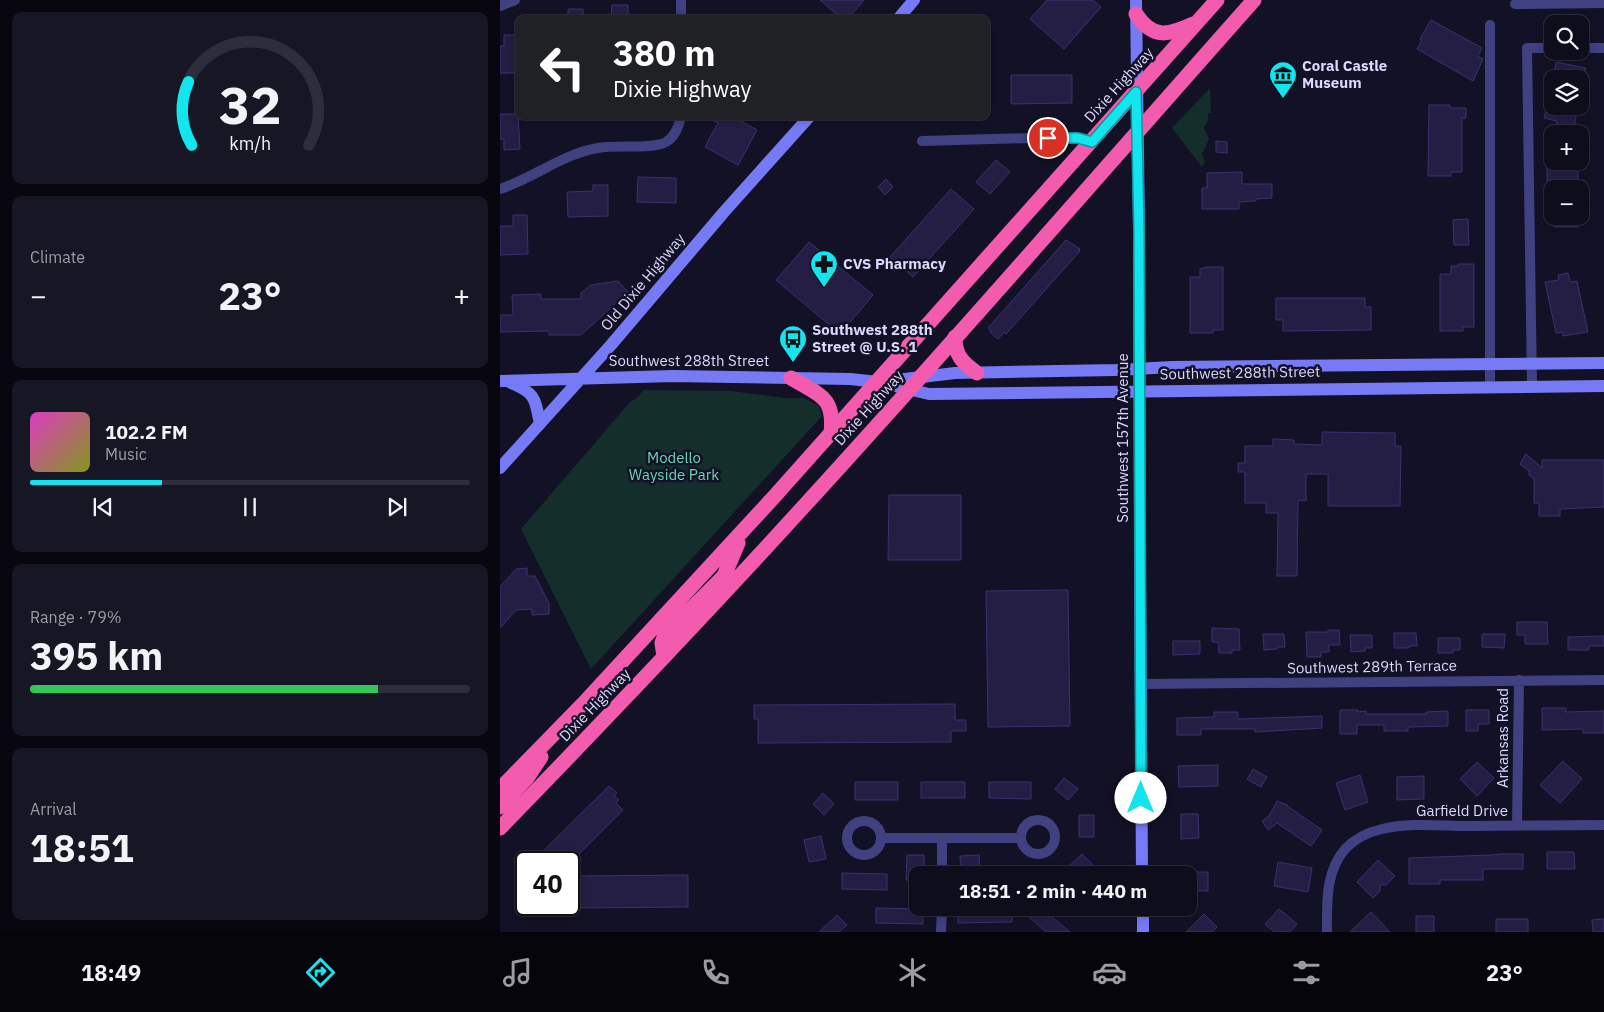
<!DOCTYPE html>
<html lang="en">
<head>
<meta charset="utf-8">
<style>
  :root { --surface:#0e0d1c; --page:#171625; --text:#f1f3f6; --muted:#9b9ca3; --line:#2e2d3b; --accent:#12e5ee }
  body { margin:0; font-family:"IBM Plex Sans",sans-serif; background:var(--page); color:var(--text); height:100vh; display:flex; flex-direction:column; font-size:19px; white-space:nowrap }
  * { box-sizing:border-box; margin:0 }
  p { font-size:16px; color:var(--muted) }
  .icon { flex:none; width:28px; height:28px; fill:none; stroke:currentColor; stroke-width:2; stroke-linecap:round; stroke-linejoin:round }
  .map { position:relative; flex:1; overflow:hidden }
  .drawer { display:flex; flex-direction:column; gap:12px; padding:12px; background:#08070f; width:500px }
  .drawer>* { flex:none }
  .hud { position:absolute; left:15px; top:15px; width:475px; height:105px; border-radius:10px; box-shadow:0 2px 8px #0003,0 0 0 1px var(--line); background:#202124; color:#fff; overflow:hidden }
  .controls { position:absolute; left:1044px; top:15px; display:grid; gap:10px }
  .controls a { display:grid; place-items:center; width:45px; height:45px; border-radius:10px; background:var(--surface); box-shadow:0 2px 8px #0003,0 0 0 1px var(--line); font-size:25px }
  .speed { position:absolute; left:15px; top:851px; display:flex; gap:10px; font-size:25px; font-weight:700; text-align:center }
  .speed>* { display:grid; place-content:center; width:65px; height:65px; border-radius:50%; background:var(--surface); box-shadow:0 2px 8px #0003,0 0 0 1px var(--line); line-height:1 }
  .speed .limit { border:2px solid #111; border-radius:8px; background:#fff; color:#111 }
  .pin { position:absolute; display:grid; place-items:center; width:42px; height:42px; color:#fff; margin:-21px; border:2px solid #fff; border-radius:50%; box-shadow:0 1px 5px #0007 }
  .me { position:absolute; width:55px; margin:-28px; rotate:0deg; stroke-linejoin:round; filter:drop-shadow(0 0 4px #0008) }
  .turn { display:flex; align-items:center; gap:18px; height:105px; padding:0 15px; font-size:22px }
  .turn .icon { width:65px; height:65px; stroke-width:2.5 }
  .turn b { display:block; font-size:35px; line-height:42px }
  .big { font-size:38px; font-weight:800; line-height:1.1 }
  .drawer .widget { flex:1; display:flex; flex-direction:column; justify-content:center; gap:8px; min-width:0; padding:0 18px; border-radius:10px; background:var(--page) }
  .drawer .dial { align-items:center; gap:0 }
  .dial svg { height:130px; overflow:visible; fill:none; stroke:var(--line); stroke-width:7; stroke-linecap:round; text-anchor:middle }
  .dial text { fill:var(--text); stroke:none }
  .song { display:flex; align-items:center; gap:15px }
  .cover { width:60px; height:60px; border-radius:8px; background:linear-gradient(135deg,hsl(310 70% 55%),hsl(70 70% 35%)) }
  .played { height:5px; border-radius:2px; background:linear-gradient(90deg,var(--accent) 30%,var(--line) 30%) }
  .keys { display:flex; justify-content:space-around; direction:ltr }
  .heat { display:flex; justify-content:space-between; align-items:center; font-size:28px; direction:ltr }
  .charge { height:8px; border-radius:4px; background:linear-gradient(90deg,#34c759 79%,var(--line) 0) }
  .trip { position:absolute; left:409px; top:866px; width:288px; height:50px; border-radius:10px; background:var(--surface); box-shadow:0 2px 8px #0003,0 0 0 1px var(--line); font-weight:800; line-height:50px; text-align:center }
  .menu { display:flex; height:80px; justify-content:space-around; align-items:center; background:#06050b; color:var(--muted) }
  .menu .icon { width:35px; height:35px }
  .menu .selected { color:var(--accent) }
  .menu b { font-size:22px; color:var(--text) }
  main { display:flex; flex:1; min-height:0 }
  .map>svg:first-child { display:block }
  .green { fill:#142e2c }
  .building { fill:#241e45; stroke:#3a326f }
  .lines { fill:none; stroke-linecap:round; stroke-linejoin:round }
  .street { stroke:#3f4180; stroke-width:10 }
  .secondary { stroke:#767bf5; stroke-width:12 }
  .highway { stroke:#f35cae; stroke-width:15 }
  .route-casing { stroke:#0c959b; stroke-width:12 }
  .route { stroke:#12e5ee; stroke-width:9 }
  .labels { text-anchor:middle; stroke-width:5; stroke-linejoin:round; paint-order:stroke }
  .poi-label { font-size:15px; font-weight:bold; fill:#dad8fc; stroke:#131125; text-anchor:start }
  .street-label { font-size:15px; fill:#dad8fc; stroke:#131125 }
  .park-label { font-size:15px; fill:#68d7b5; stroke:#131125 }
</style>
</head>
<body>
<main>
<section class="drawer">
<div class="widget dial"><svg viewBox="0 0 100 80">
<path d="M14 69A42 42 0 1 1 86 69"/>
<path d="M14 69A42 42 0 0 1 12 30" stroke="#12e5ee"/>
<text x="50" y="56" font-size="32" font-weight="700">32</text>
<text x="50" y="72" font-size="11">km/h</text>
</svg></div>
<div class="widget"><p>Climate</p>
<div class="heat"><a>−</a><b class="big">23°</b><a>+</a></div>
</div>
<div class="widget">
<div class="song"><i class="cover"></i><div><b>102.2 FM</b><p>Music</p></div></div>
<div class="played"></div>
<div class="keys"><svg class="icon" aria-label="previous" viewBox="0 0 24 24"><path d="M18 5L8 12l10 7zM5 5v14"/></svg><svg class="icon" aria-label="pause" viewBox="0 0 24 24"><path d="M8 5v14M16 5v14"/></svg><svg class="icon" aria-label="next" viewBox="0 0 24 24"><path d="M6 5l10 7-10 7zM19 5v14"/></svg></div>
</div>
<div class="widget"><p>Range · 79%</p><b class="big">395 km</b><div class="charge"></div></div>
<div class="widget"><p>Arrival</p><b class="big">18:51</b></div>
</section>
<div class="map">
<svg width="1104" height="932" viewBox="0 0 1104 932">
  <rect width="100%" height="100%" fill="#131125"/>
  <path class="green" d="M710 88 711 113H708V121L704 128 709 139 702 154 705 162 702 167 672 128Z
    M143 390 231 391 284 398H304L319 406 322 416 91 669 21 529 130 402 138 397Z"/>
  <path class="building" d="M320 0H364L348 19H342Z
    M547 0H593L601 7 564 49 530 19Z
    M112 5H128V19H111Z
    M68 9H83V19H68Z
    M931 20 982 48 978 56 983 59 973 81 917 49 922 40 920 39Z
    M4 35H18V73H0V46H4Z
    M1056 62 1086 68 1084 79H1053Z
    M511 75H572V103L511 104Z
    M929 105H950V108H966V118H962V172H951V176H928Z
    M1047 106H1078L1074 128 1056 125 1057 121 1044 118Z
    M0 114H18L20 149 4 150V139H0Z
    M205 116H232L257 130 238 165 205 147 218 123Z
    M716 141 727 142V153L716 152Z
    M496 160 510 172 490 194 476 182Z
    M1047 161 1078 162V189H1047Z
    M742 172V184H772V198L756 199V201L739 202V209H702V188H707V173Z
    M138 177 176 178V203L137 202Z
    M386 179 393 187 385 195 378 187Z
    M93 185H108V216L68 217 67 192 93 191Z
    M451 189 474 209 413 277 390 257Z
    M13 215H27L28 254 0 255V226H13Z
    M1054 216H1078V227H1054Z
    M968 219 969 245H954L953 220Z
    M566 240 580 249 578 250 580 251 506 334 504 332 498 339 490 332 491 331 488 328Z
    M309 242 373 295 340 334 276 280Z
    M958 264H974V327H963V331H940V274H951V266H958Z
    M707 267H723V330H713V333H690V277H700V269Z
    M1068 273 1070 282 1077 281 1088 332 1063 336V332L1056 333 1045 282 1059 280 1058 275Z
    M118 281 128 292 81 335H49V331L0 332V315H13L12 295 41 294V299H81V293L91 285Z
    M776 298H865V307H871V330L783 331V320H776Z
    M822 432 895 433V446H901L900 506H828V474H806V501L798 500 797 576H777L778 513H766V503H745V472H738V463H745V446H773V439L794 440V444L822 445Z
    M1026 454 1042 468V460H1104V507L1060 509V516H1039V503H1034V479L1029 475V471L1020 464Z
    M389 495H461V560H388Z
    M27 568V576H35L49 603V614L32 615V609L16 610 0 628V587L16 569Z
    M568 590 570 726 488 727 486 591Z
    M1017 622H1047L1048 644H1025V635H1017Z
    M712 628 739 629 740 650H732V653H719L718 642H712Z
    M828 630H839L840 645H829V652H821V657H807L806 632H828Z
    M894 633H916L917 646H909V648H894Z
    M763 634H784L785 647H777V649L764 650Z
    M982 634H1005L1004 648 982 647Z
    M850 635H872V648H865V651L851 652Z
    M1104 636V646H1089V650H1068V637Z
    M938 638H960V650H953V653H938Z
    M673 641H700V654L673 655Z
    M455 704V720H466V731H451V742L258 743V719H254V705Z
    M1042 708H1066V712L1104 711V733H1083V729L1042 730Z
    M840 710H858V712L866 711V714H926V712L948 711V726L908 727V731H884V725H857V734H840Z
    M966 710H989V724H978V731H966Z
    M714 712H738V719L822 716V728L755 732V729H701V735H677V718L714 717Z
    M1063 761 1082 779 1060 803 1040 785Z
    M977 762 994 778 977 796 960 779Z
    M718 765V786L679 787 678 766Z
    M753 769 767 777 761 787 747 779Z
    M860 775 868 802 845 810 836 783Z
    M924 776V799L897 800V777Z
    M564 778 578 789 568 800 555 789Z
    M355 782H398V800H355Z
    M421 782H465V798H421Z
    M489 782H531V799L489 798Z
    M109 786 117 793 114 796 119 800 116 803 123 810 71 862H32Z
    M323 793 334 804 324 815 313 804Z
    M777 801 788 805 787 806 822 830 811 846 777 823 768 830 762 821 769 816Z
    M681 814H698L699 838 681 839Z
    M579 815H594V837H579Z
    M321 836 326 859 309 862 304 840Z
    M1047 852H1074L1075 869H1047Z
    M582 854 594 866 585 875H572L566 869Z
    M1002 854H1023V869H983V880H940V884H909V858L990 855Z
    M407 855H424V875H418V881L406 880Z
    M479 855 480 875H461L460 856Z
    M878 860 895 876 886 885H880V891L873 898 857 882Z
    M778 862 812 868 808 892 774 886Z
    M688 872H708V891H688Z
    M342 873 387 874V890L342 889Z
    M188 875V907L69 908V889H76V876Z
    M376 908 423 909V924L376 923Z
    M458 908H512V922L458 923Z
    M538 908H541L570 932H546L529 917Z
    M779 909 797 924 790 932H774L765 924Z
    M871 912 890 932H850Z
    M704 914 717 927 712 932H686Z
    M337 915 347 925 339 932H319Z
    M916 916H934V932H916Z
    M996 919H1028V932H996Z
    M1104 919V932H1093L1092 920Z"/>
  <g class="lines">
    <path class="street" d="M181 0V19
      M1015 4 1104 3
      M0 6 15 0
      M1080 48H1104
      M422 141 568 137 592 142
      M0 189C34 178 62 154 98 148 116 144 152 150 166 142 175 137 179 126 181 116
      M990 387V25
      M1032 387 1027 48H1052
      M641 684 1104 680
      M521 837a17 17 0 1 1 34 0a17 17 0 1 1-34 0Z
      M347 838a17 17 0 1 1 34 0a17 17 0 1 1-34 0Z
      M1017 826 1019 680
      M382 838H520
      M442 875V838
      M441 932 442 908
      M827 932C827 903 825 871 846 848 856 838 869 832 882 829 910 822 942 826 970 826 1015 826 1059 825 1104 825"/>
    <path class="secondary" d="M636 0 639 228 640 574 642 875
      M398 19 414 0
      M0 381 173 376 350 379 378 382 429 394 1104 386
      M388 381 455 373 616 370 672 367 1104 363
      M11 383C36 393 35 399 40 424
      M0 468 111 345 224 212 310 116
      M643 908V932"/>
    <path class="highway" d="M636 14C653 40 669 35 693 24
      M455 337C455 356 463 363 477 373
      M291 378C319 395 335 396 331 433
      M164 657 162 643 165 635 224 576 238 543
      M0 789 83 704 273 498 717 0
      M0 807 27 778 41 757
      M0 828C103 722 205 615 305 505 457 339 604 169 754 0"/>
  </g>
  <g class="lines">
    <g class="route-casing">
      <path id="route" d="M548 138H578L592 142 636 92 639 228 641 798"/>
    </g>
    <use href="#route" class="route"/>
  </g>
  <defs>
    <g id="museum-pin" transform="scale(1.4375)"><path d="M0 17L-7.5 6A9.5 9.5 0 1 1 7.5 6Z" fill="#12e5ee" stroke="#131125"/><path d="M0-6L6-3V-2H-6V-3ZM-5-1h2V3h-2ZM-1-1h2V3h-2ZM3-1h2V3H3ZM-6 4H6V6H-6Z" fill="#111"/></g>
    <g id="pharmacy-pin" transform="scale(1.4375)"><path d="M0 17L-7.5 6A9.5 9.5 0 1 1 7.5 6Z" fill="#12e5ee" stroke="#131125"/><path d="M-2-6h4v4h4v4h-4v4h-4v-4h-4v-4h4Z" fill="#111"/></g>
    <g id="bus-pin" transform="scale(1.4375)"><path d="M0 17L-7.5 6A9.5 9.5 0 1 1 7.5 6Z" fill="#12e5ee" stroke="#131125"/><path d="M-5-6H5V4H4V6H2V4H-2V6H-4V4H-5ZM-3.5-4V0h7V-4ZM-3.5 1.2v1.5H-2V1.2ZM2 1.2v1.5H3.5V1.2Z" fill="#111"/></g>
  </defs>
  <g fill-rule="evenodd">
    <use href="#museum-pin" x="783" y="75"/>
    <use href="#pharmacy-pin" x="324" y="264"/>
    <use href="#bus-pin" x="293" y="339"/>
  </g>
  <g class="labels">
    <g class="poi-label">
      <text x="802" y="71">Coral Castle<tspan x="802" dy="17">Museum</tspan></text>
      <text x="343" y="269">CVS Pharmacy</text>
      <text x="312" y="335">Southwest 288th<tspan x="312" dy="17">Street @ U.S. 1</tspan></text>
    </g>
    <g class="street-label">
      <text transform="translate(619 85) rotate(-48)" y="5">Dixie Highway</text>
      <text transform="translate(143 282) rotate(-50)" y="5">Old Dixie Highway</text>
      <text x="189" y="366">Southwest 288th Street</text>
      <text transform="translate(740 373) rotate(-1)" y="5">Southwest 288th Street</text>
      <text transform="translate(369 408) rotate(-48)" y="5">Dixie Highway</text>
      <text transform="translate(623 438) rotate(-90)" y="5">Southwest 157th Avenue</text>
      <text transform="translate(872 667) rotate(-1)" y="5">Southwest 289th Terrace</text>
      <text transform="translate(95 705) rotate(-46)" y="5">Dixie Highway</text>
      <text transform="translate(1003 738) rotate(-90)" y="5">Arkansas Road</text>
      <text x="962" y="816">Garfield Drive</text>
    </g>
    <g class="park-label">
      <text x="174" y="463">Modello<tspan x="174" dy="17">Wayside Park</tspan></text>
    </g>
  </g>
</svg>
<div class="controls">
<a><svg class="icon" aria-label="search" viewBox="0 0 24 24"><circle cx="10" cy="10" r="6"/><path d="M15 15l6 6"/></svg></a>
<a><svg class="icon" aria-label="layers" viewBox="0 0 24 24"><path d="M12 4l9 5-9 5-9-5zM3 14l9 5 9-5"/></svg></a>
<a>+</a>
<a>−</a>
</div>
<div class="speed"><div class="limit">40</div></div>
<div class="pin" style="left:548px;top:138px;background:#d93025"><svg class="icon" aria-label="arrive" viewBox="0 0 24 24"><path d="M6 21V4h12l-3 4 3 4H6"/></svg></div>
<svg class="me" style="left:641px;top:798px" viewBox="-20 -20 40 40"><circle r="19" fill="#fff"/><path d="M0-13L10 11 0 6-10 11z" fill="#12e5ee"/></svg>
<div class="trip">18:51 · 2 min · 440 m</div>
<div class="hud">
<div class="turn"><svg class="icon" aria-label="left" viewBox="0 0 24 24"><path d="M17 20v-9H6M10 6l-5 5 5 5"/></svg><div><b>380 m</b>Dixie Highway</div></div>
</div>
</div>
</main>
<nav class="menu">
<b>18:49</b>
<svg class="icon selected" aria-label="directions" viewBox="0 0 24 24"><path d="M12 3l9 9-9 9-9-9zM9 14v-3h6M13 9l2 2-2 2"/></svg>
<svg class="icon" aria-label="music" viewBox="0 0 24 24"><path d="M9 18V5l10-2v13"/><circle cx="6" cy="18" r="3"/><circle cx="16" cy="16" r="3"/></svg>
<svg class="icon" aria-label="phone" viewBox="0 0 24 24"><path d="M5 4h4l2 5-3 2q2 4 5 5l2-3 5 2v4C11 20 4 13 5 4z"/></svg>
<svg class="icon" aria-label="climate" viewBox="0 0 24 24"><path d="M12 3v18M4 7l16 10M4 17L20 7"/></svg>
<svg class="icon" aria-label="car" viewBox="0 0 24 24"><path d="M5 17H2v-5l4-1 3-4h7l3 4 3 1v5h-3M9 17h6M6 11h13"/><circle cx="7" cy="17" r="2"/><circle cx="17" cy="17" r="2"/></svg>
<svg class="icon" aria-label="filters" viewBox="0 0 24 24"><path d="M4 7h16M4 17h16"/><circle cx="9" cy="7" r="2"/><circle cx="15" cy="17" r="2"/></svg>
<b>23°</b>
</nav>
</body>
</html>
